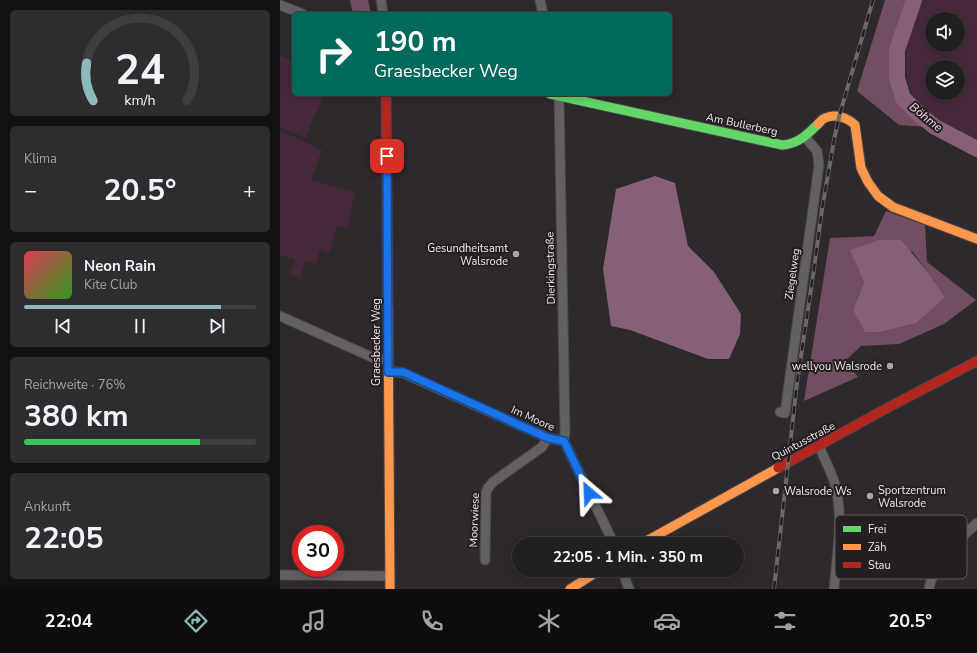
<!DOCTYPE html>
<html lang="de">
<head>
<meta charset="utf-8">
<style>
  :root { --surface:#221f21; --page:#2e2c2e; --text:#f1f3f6; --muted:#a2a2a5; --line:#3f3d3f; --accent:#8bbbb9 }
  body { margin:0; font-family:"Nunito Sans",sans-serif; background:var(--page); color:var(--text); height:100vh; display:flex; flex-direction:column; font-size:15px; white-space:nowrap }
  * { box-sizing:border-box; margin:0 }
  p { font-size:13px; color:var(--muted) }
  .icon { flex:none; width:22px; height:22px; fill:none; stroke:currentColor; stroke-width:2; stroke-linecap:round; stroke-linejoin:round }
  .map { position:relative; flex:1; overflow:hidden }
  .sheet { display:flex; flex-direction:column; gap:10px; padding:10px; background:#131112; width:280px }
  .sheet>* { flex:none }
  .banner { position:absolute; left:12px; top:12px; width:380px; height:84px; border-radius:6px; box-shadow:0 2px 10px #0003,0 0 0 1px var(--line); background:#00695c; color:#fff; overflow:hidden }
  .tools { position:absolute; left:645px; top:12px; display:grid; gap:8px }
  .tools a { display:grid; place-items:center; width:40px; height:40px; border-radius:50%; background:var(--surface); box-shadow:0 2px 10px #0003,0 0 0 1px var(--line); font-size:20px }
  .speed { position:absolute; left:12px; top:525px; display:flex; gap:8px; font-size:20px; font-weight:700; text-align:center }
  .speed>* { display:grid; place-content:center; width:52px; height:52px; border-radius:50%; background:var(--surface); box-shadow:0 2px 10px #0003,0 0 0 1px var(--line); line-height:1 }
  .speed .limit { border:6px solid #d22; background:#fff; color:#111 }
  .pin { position:absolute; display:grid; place-items:center; width:34px; height:34px; color:#fff; margin:-17px; border-radius:8px; box-shadow:0 2px 6px #0006 }
  .me { position:absolute; width:44px; margin:-22px; rotate:334deg; stroke-linejoin:round; filter:drop-shadow(0 0 3px #0008) }
  .turn { display:flex; align-items:center; gap:14px; height:84px; padding:0 16px; font-size:18px }
  .turn .icon { width:52px; height:52px; stroke-width:2.5 }
  .turn b { display:block; font-size:28px; line-height:34px }
  .big { font-size:30px; font-weight:700; line-height:1.1 }
  .sheet .card { flex:1; display:flex; flex-direction:column; justify-content:center; gap:6px; min-width:0; padding:0 14px; border-radius:6px; background:var(--page) }
  .sheet .dial { align-items:center; gap:0 }
  .dial svg { height:104px; overflow:visible; fill:none; stroke:var(--line); stroke-width:7; stroke-linecap:round; text-anchor:middle }
  .dial text { fill:var(--text); stroke:none }
  .song { display:flex; align-items:center; gap:12px }
  .cover { width:48px; height:48px; border-radius:6px; background:linear-gradient(135deg,hsl(350 70% 55%),hsl(110 70% 35%)) }
  .played { height:4px; border-radius:2px; background:linear-gradient(90deg,var(--accent) 85%,var(--line) 85%) }
  .keys { display:flex; justify-content:space-around; direction:ltr }
  .heat { display:flex; justify-content:space-between; align-items:center; font-size:22px; direction:ltr }
  .charge { height:6px; border-radius:3px; background:linear-gradient(90deg,#34c759 76%,var(--line) 0) }
  .trip { position:absolute; left:232px; top:537px; width:232px; height:40px; border-radius:20px; background:var(--surface); box-shadow:0 2px 10px #0003,0 0 0 1px var(--line); font-weight:700; line-height:40px; text-align:center }
  .dock { display:flex; height:64px; justify-content:space-around; align-items:center; background:#0e0c0d; color:var(--muted) }
  .dock .icon { width:28px; height:28px }
  .dock .current { color:var(--accent) }
  .dock b { font-size:18px; color:var(--text) }
  main { display:flex; flex:1; min-height:0 }
  .map>svg:first-child { display:block }
  .green { fill:#46283b; fill-rule:evenodd }
  .forest { fill:#714e62; fill-rule:evenodd }
  .water { fill:#856076 }
  .lines { fill:none; stroke-linecap:round; stroke-linejoin:round }
  .river { stroke:#856076; stroke-width:16 }
  .street-casing { stroke:#494648; stroke-width:11 }
  .fast-casing { stroke:#494648; stroke-width:11 }
  .slow-casing { stroke:#494648; stroke-width:11 }
  .jam-casing { stroke:#494648; stroke-width:11 }
  .street { stroke:#636062; stroke-width:9 }
  .fast { stroke:#63d668; stroke-width:9 }
  .slow { stroke:#ff974d; stroke-width:9 }
  .jam { stroke:#b3261e; stroke-width:9 }
  .rail-casing { stroke:#6b6869; stroke-width:4 }
  .rail { stroke:#251e22; stroke-width:2.5; stroke-dasharray:8; stroke-linecap:butt }
  .route-casing { stroke:#114b97; stroke-width:10 }
  .route { stroke:#1a73e8; stroke-width:7 }
  .poi-dot { fill:#aaa5a8; stroke:#251e22; stroke-width:1.5 }
  .labels { text-anchor:middle; stroke-width:4; stroke-linejoin:round; paint-order:stroke }
  .street-label { font-size:11px; fill:#ece8ea; stroke:#251e22 }
  .poi-label { font-size:11px; fill:#ece8ea; stroke:#251e22; text-anchor:end }
  .water-label { font-size:12px; font-style:italic; fill:#fdd3ea; stroke:#251e22 }
  .key { fill:#251e22; stroke:#615b5e; stroke-width:1 }
  .key-label { font-size:11px; fill:#ece8ea }
</style>
</head>
<body>
<main>
<section class="sheet">
<div class="card dial"><svg viewBox="0 0 100 80">
<path d="M14 69A42 42 0 1 1 86 69"/>
<path d="M14 69A42 42 0 0 1 9 40" stroke="#8bbbb9"/>
<text x="50" y="56" font-size="32" font-weight="700">24</text>
<text x="50" y="72" font-size="11">km/h</text>
</svg></div>
<div class="card"><p>Klima</p>
<div class="heat"><a>−</a><b class="big">20.5°</b><a>+</a></div>
</div>
<div class="card">
<div class="song"><i class="cover"></i><div><b>Neon Rain</b><p>Kite Club</p></div></div>
<div class="played"></div>
<div class="keys"><svg class="icon" aria-label="previous" viewBox="0 0 24 24"><path d="M18 5L8 12l10 7zM5 5v14"/></svg><svg class="icon" aria-label="pause" viewBox="0 0 24 24"><path d="M8 5v14M16 5v14"/></svg><svg class="icon" aria-label="next" viewBox="0 0 24 24"><path d="M6 5l10 7-10 7zM19 5v14"/></svg></div>
</div>
<div class="card"><p>Reichweite · 76%</p><b class="big">380 km</b><div class="charge"></div></div>
<div class="card"><p>Ankunft</p><b class="big">22:05</b></div>
</section>
<div class="map">
<svg width="697" height="589" viewBox="0 0 697 589">
  <rect width="100%" height="100%" fill="#2e292c"/>
  <path class="green" d="M642 0H697V142C685 136 674 130 662 123 658 121 652 119 649 116 615 86 623 36 642 0ZM652 19H678V45H652ZM652 67H678V93H652Z
    M0 56 14 62V94H44L25 138 0 127Z
    M2 131 42 150 31 180 75 192 67 228 57 226 49 253 40 250 36 264 26 261 20 278 10 275 15 260 0 255V136Z"/>
  <path class="forest" d="M70 0H88L91 14H73Z
    M605 0H629L610 54 611 81 622 107 647 127 619 125 577 91Z
    M606 211 645 225 647 262 696 300 664 324 619 344 581 346 565 361 578 377 524 401 550 238 594 236ZM632 251 647 271 665 297 573 310 584 282Z"/>
  <path class="water" d="M375 176 395 183 408 246 434 272 461 314 460 334 449 359H428L350 330 331 326 323 269 336 189Z
    M599 240H621L647 271 665 297 636 323 599 332H585L573 310 584 282 570 250Z"/>
  <g class="lines">
    <path class="river" d="M634 0 617 50V78L623 98 641 116 655 127 697 149"/>
    <g class="street-casing">
      <path id="street" d="M101 0 103 14
        M260 0 263 14
        M0 5 23 14
        M279 96 285 432 284 441
        M0 316 96 359H108
        M108 371 123 373 268 438 284 441
        M500 412 505 413 539 165 537 151 525 137
        M284 441 334 544
        M539 446C544 458 551 471 555 484 564 518 557 554 554 589
        M205 560 206 493 208 488 213 482 262 447 268 438
        M342 570 349 589
        M0 575 110 576
        M649 589C655 557 675 544 697 523"/>
    </g>
    <g class="fast-casing">
      <path id="fast" d="M270 94 502 145C518 144 527 135 538 124"/>
    </g>
    <g class="slow-casing">
      <path id="slow" d="M538 124C540 122 542 119 545 118 555 113 568 118 575 125L581 168 588 182 598 196 613 207 697 239
        M108 307 110 589
        M361 544 498 468
        M290 589 320 570"/>
    </g>
    <g class="jam-casing">
      <path id="jam" d="M106 94 108 307
        M498 468 609 407 697 361"/>
    </g>
    <use href="#street" class="street"/>
    <use href="#fast" class="fast"/>
    <use href="#slow" class="slow"/>
    <use href="#jam" class="jam"/>
    <g class="rail-casing">
      <path id="rail" d="M494 589 517 383 534 269 542 209 554 140 559 117 593 0"/>
    </g>
    <use href="#rail" class="rail"/>
  </g>
  <g class="lines">
    <g class="route-casing">
      <path id="route" d="M107 156 108 372H123L268 438 284 441 309 493"/>
    </g>
    <use href="#route" class="route"/>
  </g>
  <g class="poi-dot">
    <circle cx="236" cy="254" r="4"/>
    <circle cx="610" cy="366" r="4"/>
    <circle cx="496" cy="491" r="4"/>
    <circle cx="590" cy="496" r="4"/>
  </g>
  <g class="labels">
    <g class="street-label">
      <text transform="translate(462 124) rotate(12)" y="4">Am Bullerberg</text>
      <text transform="translate(270 268) rotate(-91)" y="4">Dierkingstraße</text>
      <text transform="translate(512 274) rotate(-82)" y="4">Ziegelweg</text>
      <text transform="translate(96 342) rotate(-90)" y="4">Graesbecker Weg</text>
      <text transform="translate(253 418) rotate(24)" y="4">Im Moore</text>
      <text transform="translate(523 441) rotate(-28)" y="4">Quintusstraße</text>
      <text transform="translate(194 520) rotate(-88)" y="4">Moorwiese</text>
    </g>
    <g class="poi-label">
      <text x="228" y="252">Gesundheitsamt<tspan x="228" dy="13">Walsrode</tspan></text>
      <text x="602" y="370">wellyou Walsrode</text>
      <text x="598" y="494" text-anchor="start">Sportzentrum<tspan x="598" dy="13">Walsrode</tspan></text>
      <text x="504" y="495" text-anchor="start">Walsrode Ws</text>
    </g>
    <g class="water-label">
      <text transform="translate(646 117) rotate(39)" y="4">Böhme</text>
    </g>
  </g>
  <rect x="555" y="515" width="132" height="64" rx="6" class="key"/>
  <rect x="563" y="526" width="18" height="6" fill="#63d668"/>
  <rect x="563" y="544" width="18" height="6" fill="#ff974d"/>
  <rect x="563" y="562" width="18" height="6" fill="#b3261e"/>
  <g class="key-label">
    <text x="588" y="533">Frei</text>
    <text x="588" y="551">Zäh</text>
    <text x="588" y="569">Stau</text>
  </g>
</svg>
<div class="tools">
<a><svg class="icon" aria-label="sound" viewBox="0 0 24 24"><path d="M4 9h4l5-4v14l-5-4H4zM17 9q2 3 0 6"/></svg></a>
<a><svg class="icon" aria-label="layers" viewBox="0 0 24 24"><path d="M12 4l9 5-9 5-9-5zM3 14l9 5 9-5"/></svg></a>
</div>
<div class="speed"><div class="limit">30</div></div>
<div class="pin" style="left:107px;top:156px;background:#d93025"><svg class="icon" aria-label="arrive" viewBox="0 0 24 24"><path d="M6 21V4h12l-3 4 3 4H6"/></svg></div>
<svg class="me" style="left:309px;top:493px" viewBox="-20 -20 40 40"><path d="M0-17L14 15 0 8-14 15z" fill="#1a73e8" stroke="#fff" stroke-width="4"/></svg>
<div class="trip">22:05 · 1 Min. · 350 m</div>
<div class="banner">
<div class="turn"><svg class="icon" aria-label="right" viewBox="0 0 24 24"><path d="M7 20v-9h11M14 6l5 5-5 5"/></svg><div><b>190 m</b>Graesbecker Weg</div></div>
</div>
</div>
</main>
<nav class="dock">
<b>22:04</b>
<svg class="icon current" aria-label="directions" viewBox="0 0 24 24"><path d="M12 3l9 9-9 9-9-9zM9 14v-3h6M13 9l2 2-2 2"/></svg>
<svg class="icon" aria-label="music" viewBox="0 0 24 24"><path d="M9 18V5l10-2v13"/><circle cx="6" cy="18" r="3"/><circle cx="16" cy="16" r="3"/></svg>
<svg class="icon" aria-label="phone" viewBox="0 0 24 24"><path d="M5 4h4l2 5-3 2q2 4 5 5l2-3 5 2v4C11 20 4 13 5 4z"/></svg>
<svg class="icon" aria-label="climate" viewBox="0 0 24 24"><path d="M12 3v18M4 7l16 10M4 17L20 7"/></svg>
<svg class="icon" aria-label="car" viewBox="0 0 24 24"><path d="M5 17H2v-5l4-1 3-4h7l3 4 3 1v5h-3M9 17h6M6 11h13"/><circle cx="7" cy="17" r="2"/><circle cx="17" cy="17" r="2"/></svg>
<svg class="icon" aria-label="filters" viewBox="0 0 24 24"><path d="M4 7h16M4 17h16"/><circle cx="9" cy="7" r="2"/><circle cx="15" cy="17" r="2"/></svg>
<b>20.5°</b>
</nav>
</body>
</html>
